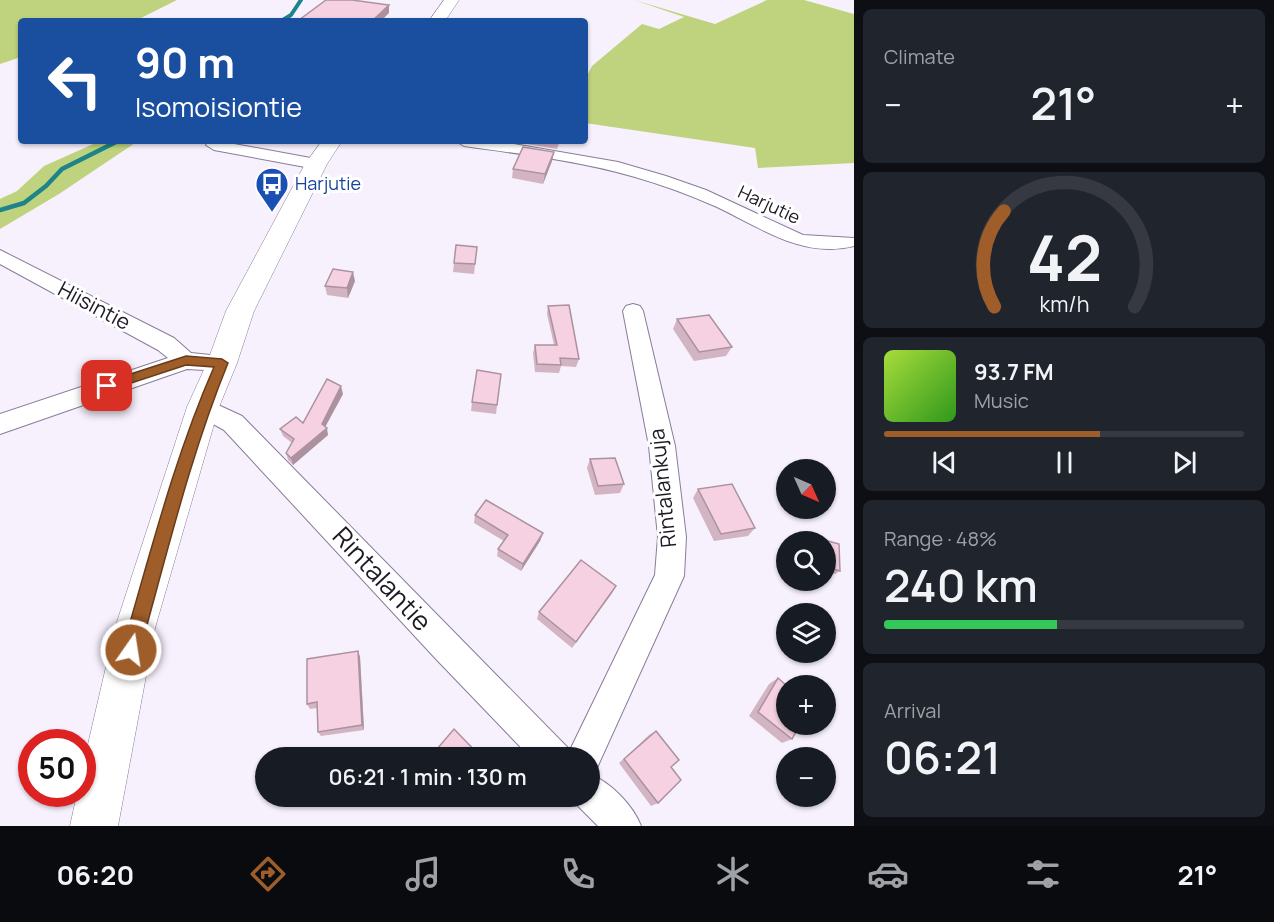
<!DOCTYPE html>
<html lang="en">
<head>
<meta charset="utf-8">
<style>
  :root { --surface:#171b24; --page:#20242c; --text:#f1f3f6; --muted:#9ea1a6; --line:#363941; --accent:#9e5d29 }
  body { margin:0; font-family:Manrope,sans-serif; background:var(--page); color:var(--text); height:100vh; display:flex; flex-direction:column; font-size:22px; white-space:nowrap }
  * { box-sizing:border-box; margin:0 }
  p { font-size:20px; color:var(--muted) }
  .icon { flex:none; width:33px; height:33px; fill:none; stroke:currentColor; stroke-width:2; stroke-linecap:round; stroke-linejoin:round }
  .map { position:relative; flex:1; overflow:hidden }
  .drawer { display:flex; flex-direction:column; gap:9px; padding:9px; background:#0d0f14; width:420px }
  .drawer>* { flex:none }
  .banner { position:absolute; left:18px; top:18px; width:570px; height:126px; border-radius:6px; box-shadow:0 2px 4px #0004; background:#1a4fa0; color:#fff; overflow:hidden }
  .needle { width:39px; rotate:135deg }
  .tools { position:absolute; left:776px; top:459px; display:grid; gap:12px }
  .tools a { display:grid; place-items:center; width:60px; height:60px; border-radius:50%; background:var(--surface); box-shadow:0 2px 4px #0004; font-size:30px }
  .speed { position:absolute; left:18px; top:729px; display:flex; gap:12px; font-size:30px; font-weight:700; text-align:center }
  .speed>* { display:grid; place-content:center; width:78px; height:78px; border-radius:50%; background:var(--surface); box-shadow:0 2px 4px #0004; line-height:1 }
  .speed .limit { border:9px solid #d22; background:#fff; color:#111 }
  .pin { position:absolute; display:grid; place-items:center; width:51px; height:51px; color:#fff; margin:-26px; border-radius:12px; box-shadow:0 3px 9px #0006 }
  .me { position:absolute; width:66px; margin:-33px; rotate:13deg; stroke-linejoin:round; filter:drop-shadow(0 0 4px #0008) }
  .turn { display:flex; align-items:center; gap:21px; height:126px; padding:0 18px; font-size:27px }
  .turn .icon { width:78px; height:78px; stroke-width:2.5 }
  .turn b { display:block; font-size:42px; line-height:51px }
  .big { font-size:45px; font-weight:600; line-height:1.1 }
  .drawer .tile { flex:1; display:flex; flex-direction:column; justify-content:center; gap:9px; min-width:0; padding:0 21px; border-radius:9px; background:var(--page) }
  .drawer .dial { align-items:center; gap:0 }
  .dial svg { height:156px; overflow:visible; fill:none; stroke:var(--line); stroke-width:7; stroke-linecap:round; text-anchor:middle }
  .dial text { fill:var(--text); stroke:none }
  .song { display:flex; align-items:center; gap:18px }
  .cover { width:72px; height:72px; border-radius:9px; background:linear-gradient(135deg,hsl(80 70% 55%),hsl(110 70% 35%)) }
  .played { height:6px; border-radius:3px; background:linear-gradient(90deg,var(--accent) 60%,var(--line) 60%) }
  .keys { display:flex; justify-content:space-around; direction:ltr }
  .heat { display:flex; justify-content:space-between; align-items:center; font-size:33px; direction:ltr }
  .charge { height:9px; border-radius:4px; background:linear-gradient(90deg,#34c759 48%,var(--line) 0) }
  .trip { position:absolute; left:255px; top:747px; width:345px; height:60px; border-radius:30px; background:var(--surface); box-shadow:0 2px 4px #0004; font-weight:600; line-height:60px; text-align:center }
  .dock { display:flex; height:96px; justify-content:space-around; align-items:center; background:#090b0e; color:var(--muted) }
  .dock .icon { width:42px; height:42px }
  .dock .active { color:var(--accent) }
  .dock b { font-size:27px; color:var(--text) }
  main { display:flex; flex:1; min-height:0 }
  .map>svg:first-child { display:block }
  .green { fill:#bfd37e }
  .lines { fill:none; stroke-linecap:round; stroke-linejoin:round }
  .stream-far1 { stroke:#1d848a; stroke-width:4 }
  .stream { stroke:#1d848a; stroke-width:4.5 }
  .minor-casing { stroke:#897c98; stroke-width:2 }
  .major-casing { stroke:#897c98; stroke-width:1 }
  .minor { fill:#fff; fill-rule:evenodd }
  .major { fill:#fff; fill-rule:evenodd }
  .wall { fill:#d3b4c2 }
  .shaded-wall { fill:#ac929e }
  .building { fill:#f5d1e1; stroke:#ac929e; stroke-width:1.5 }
  .route { fill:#9e5d29; stroke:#673c1b; stroke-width:1.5 }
  .labels { text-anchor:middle; stroke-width:6; stroke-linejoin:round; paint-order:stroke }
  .far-transit-label { font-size:18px; fill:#164399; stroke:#fff; text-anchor:start }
  .far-street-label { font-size:18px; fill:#1e1924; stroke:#fff }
  .street-label { font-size:21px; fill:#1e1924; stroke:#fff }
  .near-street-label { font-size:26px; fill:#1e1924; stroke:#fff }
</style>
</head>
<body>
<main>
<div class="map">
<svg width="854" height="826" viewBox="0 0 854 826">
  <rect width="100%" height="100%" fill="#f7f1fe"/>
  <path class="green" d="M0 0H177L135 21H21V57L0 64Z
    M634 0 715 24 767 0H804L854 14V163L758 168 755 148 585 123V80L592 66 642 24 659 29 684 17Z
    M100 141H138L59 194 0 229V199L17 191 44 166Z"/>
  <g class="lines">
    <path class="stream-far1" d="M281 21 291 15 301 0"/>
    <path class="stream" d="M0 210 24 203 46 186 62 169 118 141"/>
    <g class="minor-casing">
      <path id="minor" d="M218 141 316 159 324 164 316 169 214 150 206 145 208 142Z
        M456 141H496L618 162 666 176 706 190 803 235 854 238V246C803 259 761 228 717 207 690 195 663 185 635 177 580 161 521 154 464 146Z
        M0 250 174 338 191 353 230 357 233 363 230 369 222 371 187 369 0 434V414L168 358 158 350 0 264Z
        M633 304 640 306 643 311 675 446 686 537 684 576 596 770 590 773V758H531L436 659 224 430 195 414 191 407 195 400 203 398 242 416 570 750 655 575 658 537 649 446 623 311 626 306Z
        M590 774C611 783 633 805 641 826H598L577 805 574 796H590Z"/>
    </g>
    <g class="major-casing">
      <path id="major" d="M444 0H459L445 21H429Z
        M322 141H342L327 164 254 311 237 363 219 407 155 628 118 826H70L77 794H82V770L115 628 187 407 207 363 226 311 305 164Z"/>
    </g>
    <use href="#minor" class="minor"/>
    <use href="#major" class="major"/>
  </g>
  <path class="wall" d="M528 141H560L557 149 527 144Z
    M554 152 552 161 543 184 512 178 513 169Z
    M477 247 474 274 453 272 454 263Z
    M355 281 348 298 327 295 325 286Z
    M548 306 579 359 576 367 561 366 559 373 535 372 533 353 535 345H554L547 314Z
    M677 319 732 347 726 356 694 361 673 329Z
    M501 374 496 414 471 411 472 402Z
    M343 394 325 427 328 435 293 465 288 460 286 453 292 443 283 436 280 429 303 423Z
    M590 459 624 484 620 493 595 495 587 468Z
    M698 489 755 528 748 536 714 541 693 498Z
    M475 515 543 533 540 541 521 571 497 556 498 549 504 541 474 523Z
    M810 536 839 544 840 571 835 574 825 571V542H806V539Z
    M612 593 572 648 537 619 539 612Z
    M358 651 360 657 364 730 321 736 318 732 317 708 310 709 307 704Z
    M778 678 792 739 782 743 749 716 769 684Z
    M656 731 671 767 658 803 651 806 619 763 649 735Z
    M437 749 482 758H442L437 753Z"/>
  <path class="shaded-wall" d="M389 5V13L381 21H372Z
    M554 152 552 161 543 184 545 174Z
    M353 272 355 281 348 298 347 288Z
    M341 386 343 394 323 431 327 428 328 435 293 465 291 458 322 424Z
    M543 533 540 541 521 571 523 564Z
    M616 586 612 593 572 648 576 642Z
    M358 651 360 657 364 730 362 725Z"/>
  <path class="building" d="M326 0H352L389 5 372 21 299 20Z
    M523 147 554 152 545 174 513 169Z
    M456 245 477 247 475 264 454 263Z
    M333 269 353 272 347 288 325 286Z
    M569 305 579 359 560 358 561 365 537 364 535 345H557L548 306Z
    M709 315 732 347 699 352 677 319Z
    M477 370 501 374 497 405 472 402Z
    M327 379 341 386 322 424 327 428 291 458 286 453 294 439 280 429 296 417 303 423Z
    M615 458 624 484 598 486 590 459Z
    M732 484 755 528 721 534 698 489Z
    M486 500 543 533 523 564 498 549 508 535 475 515Z
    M810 536 839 544 840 571 825 566V542H810Z
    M581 560 616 586 576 642 539 612Z
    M358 651 362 725 318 732 317 702 307 704V659Z
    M778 678 787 686H786V724H800L792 739 758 712Z
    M454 729 482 758H446L437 749Z
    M656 731 679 760 671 767 681 780 658 803 624 759Z"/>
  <path class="route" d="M186 356 222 359 228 363C190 456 167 554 140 650L137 657 131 659 125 657 122 650C150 555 174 458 214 367L186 365 107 391 101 386 103 383Z"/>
  <defs>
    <g id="bus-pin" transform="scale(1.725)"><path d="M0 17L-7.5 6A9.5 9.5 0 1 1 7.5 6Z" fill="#1a4fb4" stroke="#fff"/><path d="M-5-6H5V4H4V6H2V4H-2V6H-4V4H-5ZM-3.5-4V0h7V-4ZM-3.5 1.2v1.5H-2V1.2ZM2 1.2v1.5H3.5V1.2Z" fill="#fff"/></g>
  </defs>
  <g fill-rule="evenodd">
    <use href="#bus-pin" x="272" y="184"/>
  </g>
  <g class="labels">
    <g class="far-transit-label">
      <text x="295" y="190">Harjutie</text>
    </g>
    <g class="far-street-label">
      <text transform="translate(769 205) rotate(25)" y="6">Harjutie</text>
    </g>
    <g class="street-label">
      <text transform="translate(94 306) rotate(28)" y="7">Hiisintie</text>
      <text transform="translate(663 488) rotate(-96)" y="7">Rintalankuja</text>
    </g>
    <g class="near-street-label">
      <text transform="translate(382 579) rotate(47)" y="9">Rintalantie</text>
    </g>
  </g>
</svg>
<div class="tools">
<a><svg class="needle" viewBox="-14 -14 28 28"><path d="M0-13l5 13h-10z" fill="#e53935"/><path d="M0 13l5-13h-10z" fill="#9ea1a6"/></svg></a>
<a><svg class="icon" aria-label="search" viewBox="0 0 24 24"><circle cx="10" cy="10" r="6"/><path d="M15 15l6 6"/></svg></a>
<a><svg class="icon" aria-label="layers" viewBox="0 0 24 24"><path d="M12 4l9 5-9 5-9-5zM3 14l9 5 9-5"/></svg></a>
<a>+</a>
<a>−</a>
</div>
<div class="speed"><div class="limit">50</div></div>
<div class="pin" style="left:107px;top:386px;background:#d93025"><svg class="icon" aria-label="arrive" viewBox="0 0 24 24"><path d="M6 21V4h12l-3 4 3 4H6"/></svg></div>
<svg class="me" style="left:131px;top:650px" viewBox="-20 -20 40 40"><circle r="17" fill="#9e5d29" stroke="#fff" stroke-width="3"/><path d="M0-11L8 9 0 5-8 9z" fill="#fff"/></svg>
<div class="trip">06:21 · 1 min · 130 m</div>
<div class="banner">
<div class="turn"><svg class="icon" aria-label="left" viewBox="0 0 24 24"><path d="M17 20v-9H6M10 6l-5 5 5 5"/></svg><div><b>90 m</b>Isomoisiontie</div></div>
</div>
</div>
<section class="drawer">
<div class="tile"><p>Climate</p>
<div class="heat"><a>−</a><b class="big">21°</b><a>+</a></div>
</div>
<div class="tile dial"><svg viewBox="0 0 100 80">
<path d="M14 69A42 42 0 1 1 86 69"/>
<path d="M14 69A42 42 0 0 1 19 20" stroke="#9e5d29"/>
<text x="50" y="56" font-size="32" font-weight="700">42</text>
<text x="50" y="72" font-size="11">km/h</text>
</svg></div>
<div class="tile">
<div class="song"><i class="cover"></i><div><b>93.7 FM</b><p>Music</p></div></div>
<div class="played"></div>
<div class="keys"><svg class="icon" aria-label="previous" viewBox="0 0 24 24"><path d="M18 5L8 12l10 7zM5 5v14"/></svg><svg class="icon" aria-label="pause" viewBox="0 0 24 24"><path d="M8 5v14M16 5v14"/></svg><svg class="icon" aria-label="next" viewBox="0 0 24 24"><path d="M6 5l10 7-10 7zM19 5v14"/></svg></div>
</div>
<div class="tile"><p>Range · 48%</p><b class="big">240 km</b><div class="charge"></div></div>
<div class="tile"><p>Arrival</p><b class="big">06:21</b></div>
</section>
</main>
<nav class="dock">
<b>06:20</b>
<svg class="icon active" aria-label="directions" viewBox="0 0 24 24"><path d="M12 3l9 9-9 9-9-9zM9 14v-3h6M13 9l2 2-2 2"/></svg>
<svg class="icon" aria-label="music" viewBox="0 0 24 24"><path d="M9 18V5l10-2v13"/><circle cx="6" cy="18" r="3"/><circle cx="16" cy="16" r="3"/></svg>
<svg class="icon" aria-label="phone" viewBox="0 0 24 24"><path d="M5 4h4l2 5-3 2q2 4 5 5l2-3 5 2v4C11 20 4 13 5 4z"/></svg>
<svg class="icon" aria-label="climate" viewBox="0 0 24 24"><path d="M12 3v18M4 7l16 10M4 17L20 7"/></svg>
<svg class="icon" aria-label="car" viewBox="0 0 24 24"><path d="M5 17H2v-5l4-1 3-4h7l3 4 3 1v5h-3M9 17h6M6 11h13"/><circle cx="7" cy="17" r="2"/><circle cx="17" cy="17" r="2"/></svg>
<svg class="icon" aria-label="filters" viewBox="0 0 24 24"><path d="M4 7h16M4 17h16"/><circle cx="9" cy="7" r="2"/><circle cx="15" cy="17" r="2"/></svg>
<b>21°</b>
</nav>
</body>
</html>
